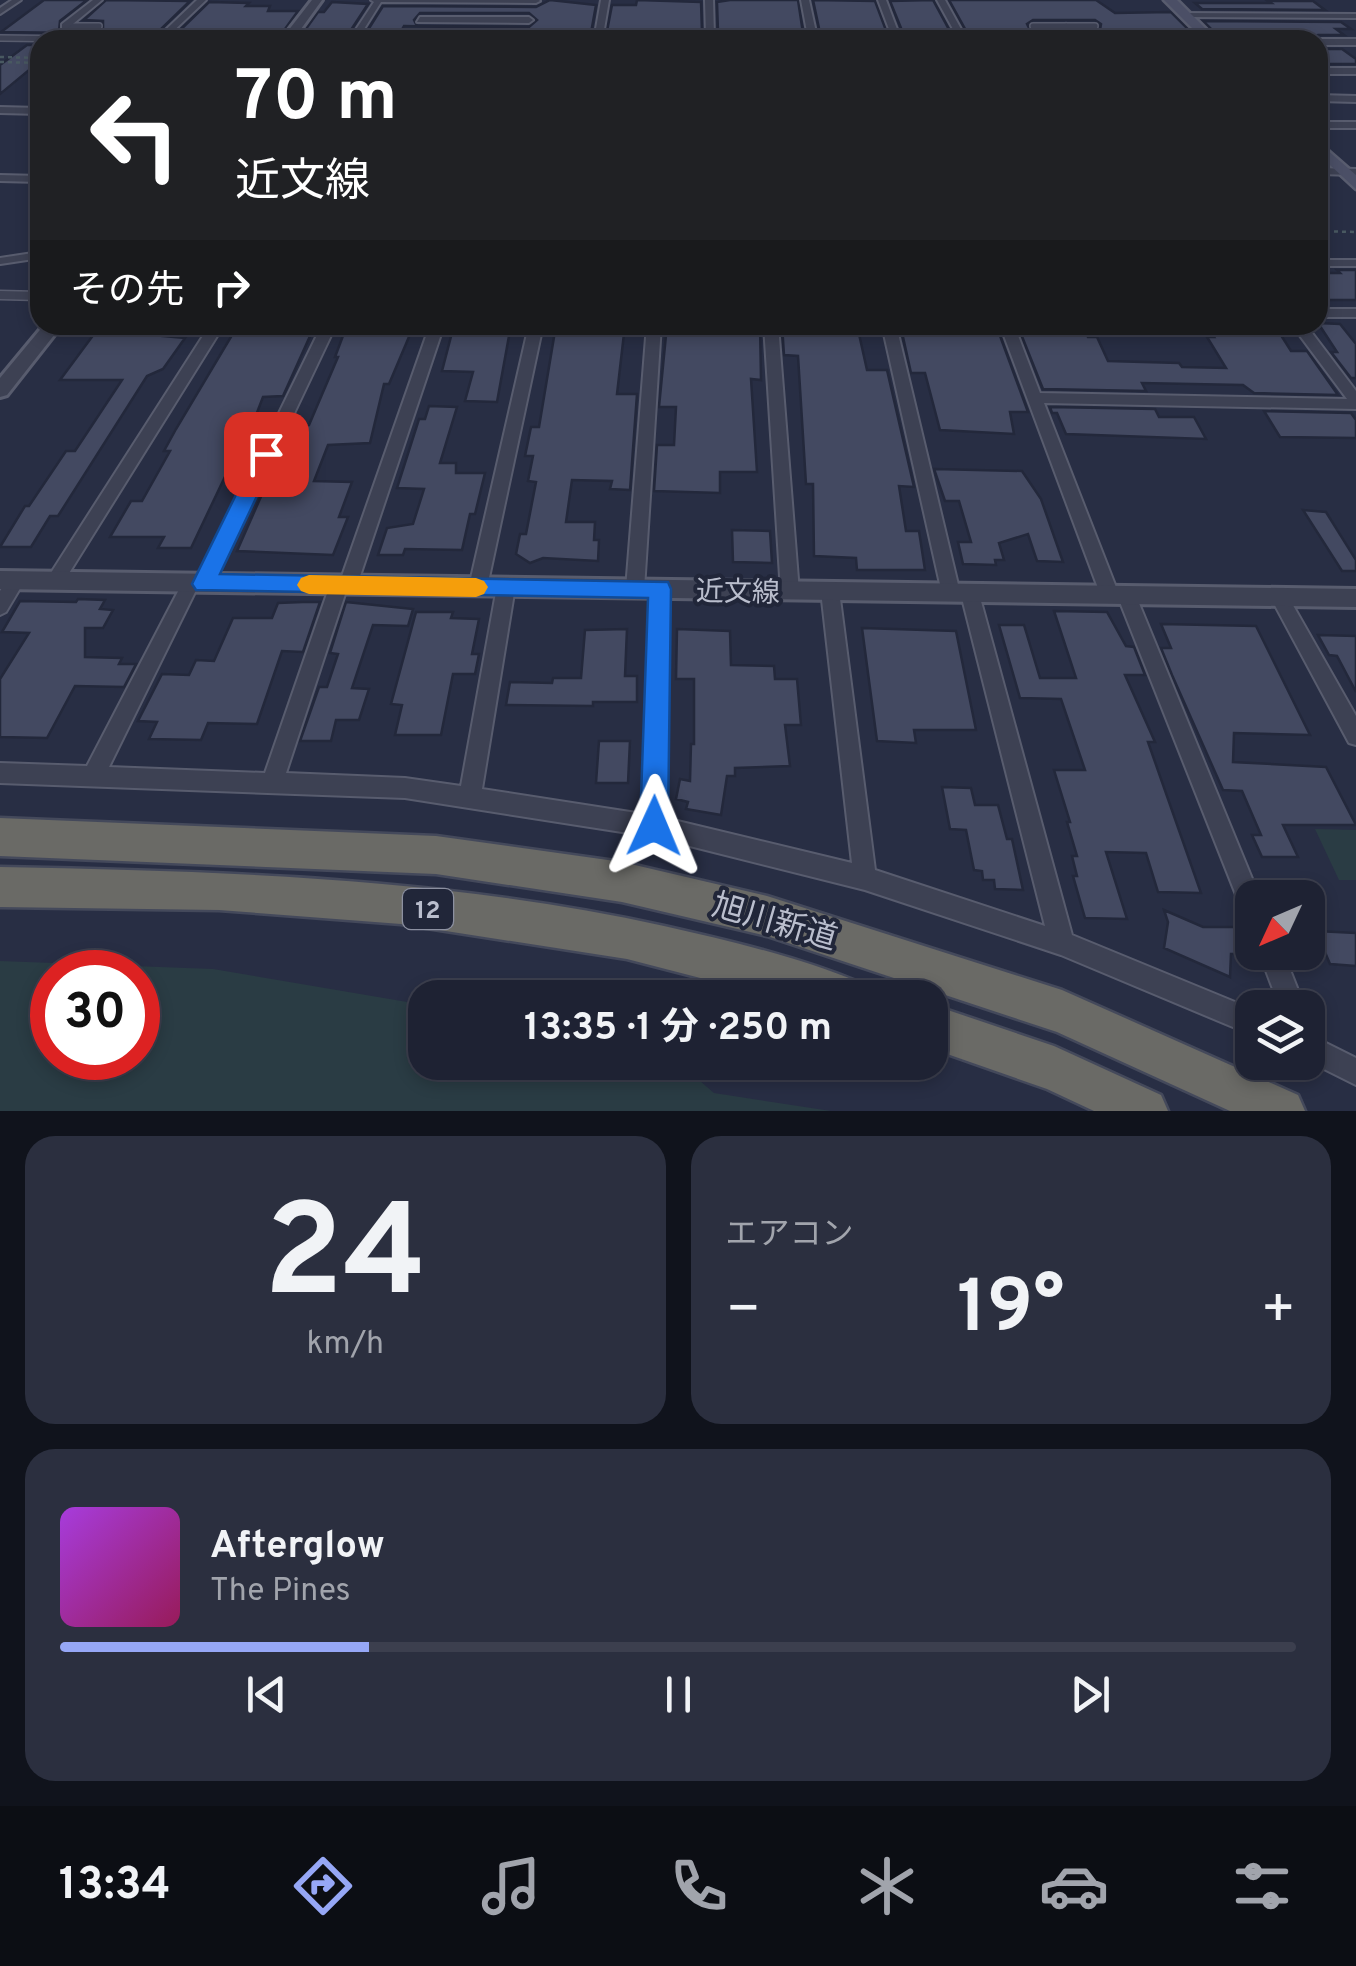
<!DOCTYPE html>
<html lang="ja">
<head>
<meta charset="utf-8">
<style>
  :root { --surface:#1e2233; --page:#2b2f3f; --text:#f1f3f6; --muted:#a1a4ac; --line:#3c3f4e; --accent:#96a7f6 }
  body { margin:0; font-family:Overpass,"Noto Sans JP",sans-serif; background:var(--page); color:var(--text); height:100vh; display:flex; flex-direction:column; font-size:38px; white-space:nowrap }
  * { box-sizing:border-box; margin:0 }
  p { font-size:32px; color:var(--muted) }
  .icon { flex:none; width:55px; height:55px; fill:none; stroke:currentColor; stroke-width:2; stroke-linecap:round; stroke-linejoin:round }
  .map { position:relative; height:1111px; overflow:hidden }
  .drawer { display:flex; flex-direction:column; gap:25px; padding:25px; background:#10131c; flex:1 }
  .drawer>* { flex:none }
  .banner { position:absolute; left:30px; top:30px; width:1298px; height:305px; border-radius:30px; box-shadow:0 5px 15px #0003,0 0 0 2px var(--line); background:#202124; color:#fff; overflow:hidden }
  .needle { width:65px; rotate:226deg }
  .controls { position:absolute; left:1235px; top:880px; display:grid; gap:20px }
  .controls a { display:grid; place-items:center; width:90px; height:90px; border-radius:20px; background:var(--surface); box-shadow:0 5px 15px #0003,0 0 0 2px var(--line); font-size:50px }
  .speed { position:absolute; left:30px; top:950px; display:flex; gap:20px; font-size:50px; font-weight:700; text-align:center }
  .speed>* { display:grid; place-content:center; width:130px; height:130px; border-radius:50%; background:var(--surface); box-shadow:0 5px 15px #0003,0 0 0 2px var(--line); line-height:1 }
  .speed .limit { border:15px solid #d22; background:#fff; color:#111 }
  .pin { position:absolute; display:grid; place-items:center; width:85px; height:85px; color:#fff; margin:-42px; border-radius:20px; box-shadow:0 5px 15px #0006 }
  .me { position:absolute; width:110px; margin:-55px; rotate:1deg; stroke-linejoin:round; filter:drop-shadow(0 0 8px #0008) }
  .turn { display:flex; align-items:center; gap:35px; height:210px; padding:0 40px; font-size:45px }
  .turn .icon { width:130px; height:130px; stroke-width:2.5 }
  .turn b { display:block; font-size:70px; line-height:85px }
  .then { display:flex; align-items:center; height:95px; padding:0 40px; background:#0003; gap:20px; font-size:38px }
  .big { font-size:75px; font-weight:700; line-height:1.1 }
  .drawer .widget { flex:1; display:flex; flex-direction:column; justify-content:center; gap:15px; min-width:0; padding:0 35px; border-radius:30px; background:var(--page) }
  .drawer .dial { align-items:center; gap:0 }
  .dial b { font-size:130px; line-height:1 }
  .song { display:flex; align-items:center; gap:30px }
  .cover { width:120px; height:120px; border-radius:15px; background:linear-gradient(135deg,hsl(280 70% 55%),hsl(330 70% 35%)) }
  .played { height:10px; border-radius:5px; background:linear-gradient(90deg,var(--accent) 25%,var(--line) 25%) }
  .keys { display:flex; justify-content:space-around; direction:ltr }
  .heat { display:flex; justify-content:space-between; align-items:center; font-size:55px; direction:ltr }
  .drawer .tiles { flex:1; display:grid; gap:25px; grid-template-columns:1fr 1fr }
  .widget:last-child { grid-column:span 2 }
  .trip { position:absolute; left:408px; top:980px; width:540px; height:100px; border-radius:30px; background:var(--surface); box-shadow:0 5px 15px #0003,0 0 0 2px var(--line); font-weight:700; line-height:100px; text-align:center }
  .tab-bar { display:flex; height:160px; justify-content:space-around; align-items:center; background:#0c0e14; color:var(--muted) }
  .tab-bar .icon { width:70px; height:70px }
  .tab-bar .current { color:var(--accent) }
  .tab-bar b { font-size:45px; color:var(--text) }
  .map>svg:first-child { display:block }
  .green { fill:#2a3c44; fill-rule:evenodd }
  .building { fill:#434961; stroke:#23283b; stroke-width:2.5; fill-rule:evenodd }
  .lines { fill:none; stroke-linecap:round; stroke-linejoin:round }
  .service-far2-casing { stroke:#585c6e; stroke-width:8 }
  .service-far1-casing { stroke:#585c6e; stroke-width:10 }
  .service-casing { stroke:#585c6e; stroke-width:11 }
  .minor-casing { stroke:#585c6e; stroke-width:4 }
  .tertiary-casing { stroke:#585c6e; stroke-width:6 }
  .secondary-casing { stroke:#585c6e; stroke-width:5 }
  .trunk-casing { stroke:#44495b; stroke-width:5 }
  .path { stroke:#495961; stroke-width:2.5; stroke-dasharray:4 4; stroke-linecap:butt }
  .service-far2 { stroke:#3d4153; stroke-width:5 }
  .service-far1 { stroke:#3d4153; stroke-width:6 }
  .service { stroke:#3d4153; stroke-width:8 }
  .minor { fill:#3d4153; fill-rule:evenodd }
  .tertiary { fill:#3d4153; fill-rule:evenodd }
  .secondary { fill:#4b4f66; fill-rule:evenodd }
  .trunk { fill:#6a6a66; fill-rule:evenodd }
  .route { fill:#1a73e8; stroke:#114b97; stroke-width:2.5 }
  .slow { fill:#f59e0b }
  .labels { text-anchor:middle; stroke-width:8; stroke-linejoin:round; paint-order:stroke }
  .shield { fill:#212639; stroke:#8c90a1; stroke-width:2.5 }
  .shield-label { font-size:25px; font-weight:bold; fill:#babecd }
  .street-label { font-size:28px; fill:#babecd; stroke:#212639 }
  .near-street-label { font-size:32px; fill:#babecd; stroke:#212639 }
</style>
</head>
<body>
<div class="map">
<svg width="1356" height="1111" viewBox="0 0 1356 1111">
  <rect width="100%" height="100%" fill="#282e44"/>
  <path class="green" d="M1315 829 1356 830V880H1339Z
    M0 961 213 969 425 1005V1062L679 1063 714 1093 831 1111H0ZM138 972V1058H52V972Z"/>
  <path class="building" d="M44 0H87L60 21 59 31 65 32 103 31V21L84 20 106 0 190 1 156 34 1 32Z
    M550 0 596 5 591 33 577 36 576 40H538L522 33H452L454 27 404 26 400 33H366L383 6 536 7ZM420 13H529L537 20 529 27 417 26 414 20Z
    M637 0 701 2 702 32 607 31 612 5H636Z
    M730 0H798L803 33 718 32 717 2Z
    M813 0 875 1 887 33H820Z
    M933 0 953 37 903 33 890 1Z
    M949 0H1096L1115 13 1171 12 1196 37H1082L1079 32 1100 30 1101 24 1095 20H1033L1027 24 1031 32H1063L1066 37 969 36Z
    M1268 1H1313L1325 10 1202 9 1195 3H1271Z
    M209 2 249 3 246 6H270L268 11H298L280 36 172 38Z
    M332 2 368 4 349 33H303L318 12H324Z
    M1203 21 1341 22 1351 29H1336L1344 35H1318L1312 39 1219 37Z
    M27 45H40V61L0 94V65Z
    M1318 49H1342L1356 59V64H1318Z
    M1337 270H1356V300H1318V273H1340Z
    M1318 323 1340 324 1356 344V378H1351L1331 352H1337Z
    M238 325H315L283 396 263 397 238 462H232L191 548H158L164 537H110L131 501H142L170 451H164L176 429Z
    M347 325H414L389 384H384L370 443 328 445 314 481 352 482 339 517H348L333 555 237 551 263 492H279L297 453H283L295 425H309L338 357H335Z
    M454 325H511L497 402 465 401 473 372 442 371Z
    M556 325H625L617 394H637L630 490 610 489 612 481 572 480 566 522H595L594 540H599L598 561 543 558 530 563 516 554 520 534H526L536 482 528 481 533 456H525L531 427H539Z
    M667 325H760L761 380 751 379 757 472H720V493L654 491 657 445H674L676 407H659Z
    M782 325H857L867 370H887L914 487 899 486 906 531H919L925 570H857L856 558 814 556 813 484H806L798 356 784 355Z
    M910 325H985L987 333H999L1028 412H1010L1014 434 940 430 925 373H911L901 328H910Z
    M1022 325H1049L1051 331 1085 332 1088 337H1097L1108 361 1179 363 1182 367 1226 368 1207 337H1214L1206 325H1244L1247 331 1279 332 1291 351H1307L1338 395 1254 393 1243 385 1142 383 1146 391 1043 389 1021 334H1025Z
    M97 330 185 338 163 369 147 376 58 516H50L31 547H0L25 506H29L66 451H75L122 380H60Z
    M429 406 457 407 440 463H456V473H485L475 514H470L462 550 405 549 403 555H378L387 528 413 524 424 489 397 488 419 419H425Z
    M1050 407 1155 409 1159 417H1194L1206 439 1066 434 1057 413H1052Z
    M1264 411 1351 413 1356 420V438L1280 437Z
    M934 469 1022 471 1041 499 1063 562 1037 561 1028 534 999 543 1004 560H995L996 565 963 564 958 542H971L959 501H945Z
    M1303 510 1326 512 1356 560V571H1342Z
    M732 530 770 531 772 563 733 562Z
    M78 599 105 600 100 609 113 610 103 628H85V657L122 658 119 664H136L124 687 75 686 47 738 0 737V679L29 633 2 632 20 601 76 602Z
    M303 602H320L303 652 282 651 257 724 208 723 201 740 149 739 157 722 138 721 162 674 189 675 196 660 214 661 233 618H272L278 603Z
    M346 602 413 609 408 626 373 625 352 688 369 689 359 720H336L331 741H300L319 687H327L338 654 330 653Z
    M1054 611 1107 612 1126 646 1134 647 1145 675H1125L1155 742H1148L1201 893 1158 892 1146 853 1106 852 1127 919 1085 918 1073 876H1077L1072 856H1077L1067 822H1070L1054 770H1085L1061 699 1020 698 999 625H1024L1040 678H1076Z
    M416 612H453L451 618 479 619 472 654H479L475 674H453L441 735H395L402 705 391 704Z
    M1161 624 1256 626 1310 735 1234 733 1233 762 1326 767 1356 825H1283L1298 857H1262L1252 835H1261L1242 791 1223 790 1172 675 1161 648H1171Z
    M862 628 956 631 976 730H914L916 743 877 741Z
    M627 629 625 676H637V702H593V706L506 705 510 682 552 683 553 678H581L585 630Z
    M677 629 730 631 731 665 774 666 775 679H797L801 725H785L790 766 735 768V776H727L721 815 686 809 688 802 676 799 680 779 690 781 691 744H694V679H676Z
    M1318 635 1356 636V692L1337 656 1329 655Z
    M599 741H630L628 783H596Z
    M942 787 971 788 975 805H998L1007 839H1012L1023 890 995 889 994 880H983L982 871 974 870 966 830 950 829Z
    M1164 910 1203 927H1243L1254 954H1231L1230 977 1164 948 1168 922Z
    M1316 931 1356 933V966L1330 964Z"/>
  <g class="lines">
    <g class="service-far2-casing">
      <path id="service-far2" d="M65 26H99
        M1033 26H1095
        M1066 26 1077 40
        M0 38 164 40"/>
    </g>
    <g class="service-far1-casing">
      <path id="service-far1" d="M0 178 40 179
        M0 261 40 255
        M1320 263H1356"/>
    </g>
    <g class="service-casing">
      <path id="service" d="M0 295 40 296"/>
    </g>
    <g class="minor-casing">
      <path id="minor" d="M12 0H21L0 14V8Z
        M93 0H102L68 28H62V24Z
        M197 0H206L164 40H155Z
        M371 0H539L540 1 536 3 381 2 359 37H522L526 40H283L287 37H351L374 2Z
        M601 0H609L603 35 706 36 705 0H713L714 36 808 37 801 0H809L817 37H892L878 0H886L900 37H937L941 40H594Z
        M937 0H945L967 40H959Z
        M1182 13 1356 14V18L1185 17Z
        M420 17H529L533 20 529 23 417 22Z
        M1318 39H1356V45H1318L1316 40Z
        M1318 68H1356V74H1318Z
        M1318 95 1356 96V102L1318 101Z
        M0 107 40 108V114L0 113Z
        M1318 122H1356V128H1318Z
        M1318 168 1356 169V175L1318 174Z
        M1318 309H1356V317H1318Z
        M210 325H224L61 586H49L46 581 49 576Z
        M322 325H336L213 584 210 589 204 591 197 588 109 767 265 773 330 585 333 580 341 579 430 325H444L357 585 354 590 346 591 286 773 405 778 461 786 497 587 500 582H512L515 587 482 789 643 814 651 589 654 584H666L669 589 665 818 852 863 821 591 824 586H836L839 591 875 870 1045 926 961 594 964 589H976L979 594 1072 935 1252 1009V1035L1061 955 865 890 654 837 405 798 0 783V763L87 766 185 578 191 576 198 579Z
        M529 325H543L487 587 484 592H472L469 587Z
        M647 325H661L644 589 641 594H629L626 589Z
        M764 325H778L799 592 796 597H784L781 592Z
        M882 325H896L960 593 957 598H945L942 593Z
        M1000 325H1014L1040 393 1347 399 1292 325H1306L1356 391V409L1044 403 1119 595 1127 589 1133 591 1136 596 1260 898H1252V919L1244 915 1118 597 1110 603 1104 601 1101 596Z
        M16 573 22 575 25 580 6 612 0 615V591L10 575Z
        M1280 591 1286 593 1356 716V745L1349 743 1271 598 1274 593Z
        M1259 952H1283L1305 1008H1280Z
        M1308 1034 1356 1058V1085L1308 1061Z"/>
    </g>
    <g class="tertiary-casing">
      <path id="tertiary" d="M312 0H322L293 40H281Z
        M44 325H62L7 395 0 397V378Z
        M0 571 1356 589V607L0 589Z"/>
    </g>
    <g class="secondary-casing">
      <path id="secondary" d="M1164 0H1177L1217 40H1204Z
        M1318 142 1356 175V189L1318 154Z"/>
    </g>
    <g class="trunk-casing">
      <path id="trunk" d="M0 818 436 836 622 862 767 896 1062 990 1298 1095 1305 1111H1230L1057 1032 767 936 622 902 436 874 0 856Z
        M0 867C224 871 445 878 664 926 730 941 799 957 861 983L867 998H778L627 959 401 924 219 910 0 907Z
        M930 1004 1054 1046 1161 1095 1168 1111H1094L1047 1089 930 1048Z"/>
    </g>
    <path class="path" d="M0 57 40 58
      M0 62 40 63
      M1318 231 1356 232"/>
    <use href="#service-far2" class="service-far2"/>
    <use href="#service-far1" class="service-far1"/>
    <use href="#service" class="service"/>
    <use href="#minor" class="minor"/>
    <use href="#tertiary" class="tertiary"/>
    <use href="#secondary" class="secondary"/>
    <use href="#trunk" class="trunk"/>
  </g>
  <path class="route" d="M266 447 277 454 220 574 668 582 671 589 668 826 664 836 654 840 644 836 640 826 648 598 196 590 192 584 256 454Z"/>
  <path class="slow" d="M309 575 476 578 484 581 488 587 484 594 476 597 309 594 301 591 297 585 301 578Z"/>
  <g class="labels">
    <rect class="shield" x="403" y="889" width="50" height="40" rx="8"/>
    <g class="shield-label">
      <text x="428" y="918">12</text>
    </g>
    <g class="street-label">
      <text transform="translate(738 591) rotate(1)" y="10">近文線</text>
    </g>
    <g class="near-street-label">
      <text transform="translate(775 921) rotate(16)" y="11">旭川新道</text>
    </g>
  </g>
</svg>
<div class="controls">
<a><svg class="needle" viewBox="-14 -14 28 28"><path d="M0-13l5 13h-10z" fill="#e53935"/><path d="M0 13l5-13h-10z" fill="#a1a4ac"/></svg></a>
<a><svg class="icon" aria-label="layers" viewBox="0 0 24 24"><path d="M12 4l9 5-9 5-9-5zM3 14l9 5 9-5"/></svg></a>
</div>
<div class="speed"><div class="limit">30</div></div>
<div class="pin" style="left:266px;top:454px;background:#d93025"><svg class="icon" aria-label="arrive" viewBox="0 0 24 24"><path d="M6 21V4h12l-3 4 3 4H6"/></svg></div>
<svg class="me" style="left:654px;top:826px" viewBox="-20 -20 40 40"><path d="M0-17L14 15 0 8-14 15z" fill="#1a73e8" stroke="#fff" stroke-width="4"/></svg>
<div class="trip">13:35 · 1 分 · 250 m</div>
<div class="banner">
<div class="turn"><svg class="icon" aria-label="left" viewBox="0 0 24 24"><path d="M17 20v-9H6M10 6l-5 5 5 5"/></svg><div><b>70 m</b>近文線</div></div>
<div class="then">その先<svg class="icon" aria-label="right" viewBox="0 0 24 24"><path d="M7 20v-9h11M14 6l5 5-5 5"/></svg></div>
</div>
</div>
<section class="drawer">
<div class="tiles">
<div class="widget dial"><b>24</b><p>km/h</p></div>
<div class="widget"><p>エアコン</p>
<div class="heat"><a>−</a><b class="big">19°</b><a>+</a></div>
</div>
<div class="widget">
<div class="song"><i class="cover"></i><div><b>Afterglow</b><p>The Pines</p></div></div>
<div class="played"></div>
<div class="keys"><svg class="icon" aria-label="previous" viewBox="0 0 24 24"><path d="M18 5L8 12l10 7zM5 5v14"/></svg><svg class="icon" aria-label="pause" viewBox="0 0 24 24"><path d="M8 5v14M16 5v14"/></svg><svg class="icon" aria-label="next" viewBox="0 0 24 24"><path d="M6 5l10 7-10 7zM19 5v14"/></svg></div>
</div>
</div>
</section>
<nav class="tab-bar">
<b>13:34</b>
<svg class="icon current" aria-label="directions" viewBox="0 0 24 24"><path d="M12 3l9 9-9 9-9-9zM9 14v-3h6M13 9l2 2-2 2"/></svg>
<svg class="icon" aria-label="music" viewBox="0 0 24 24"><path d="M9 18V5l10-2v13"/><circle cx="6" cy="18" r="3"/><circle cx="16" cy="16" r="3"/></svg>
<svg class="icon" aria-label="phone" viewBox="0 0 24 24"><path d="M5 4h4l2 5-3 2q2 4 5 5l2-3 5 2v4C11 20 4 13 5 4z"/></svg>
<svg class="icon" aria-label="climate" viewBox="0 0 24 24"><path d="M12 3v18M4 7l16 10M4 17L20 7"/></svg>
<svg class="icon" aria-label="car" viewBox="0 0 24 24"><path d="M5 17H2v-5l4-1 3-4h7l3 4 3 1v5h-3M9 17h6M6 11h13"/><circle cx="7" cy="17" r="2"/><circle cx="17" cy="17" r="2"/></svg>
<svg class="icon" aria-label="filters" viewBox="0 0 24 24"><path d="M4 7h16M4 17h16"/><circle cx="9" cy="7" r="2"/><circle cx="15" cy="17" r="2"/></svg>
</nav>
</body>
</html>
